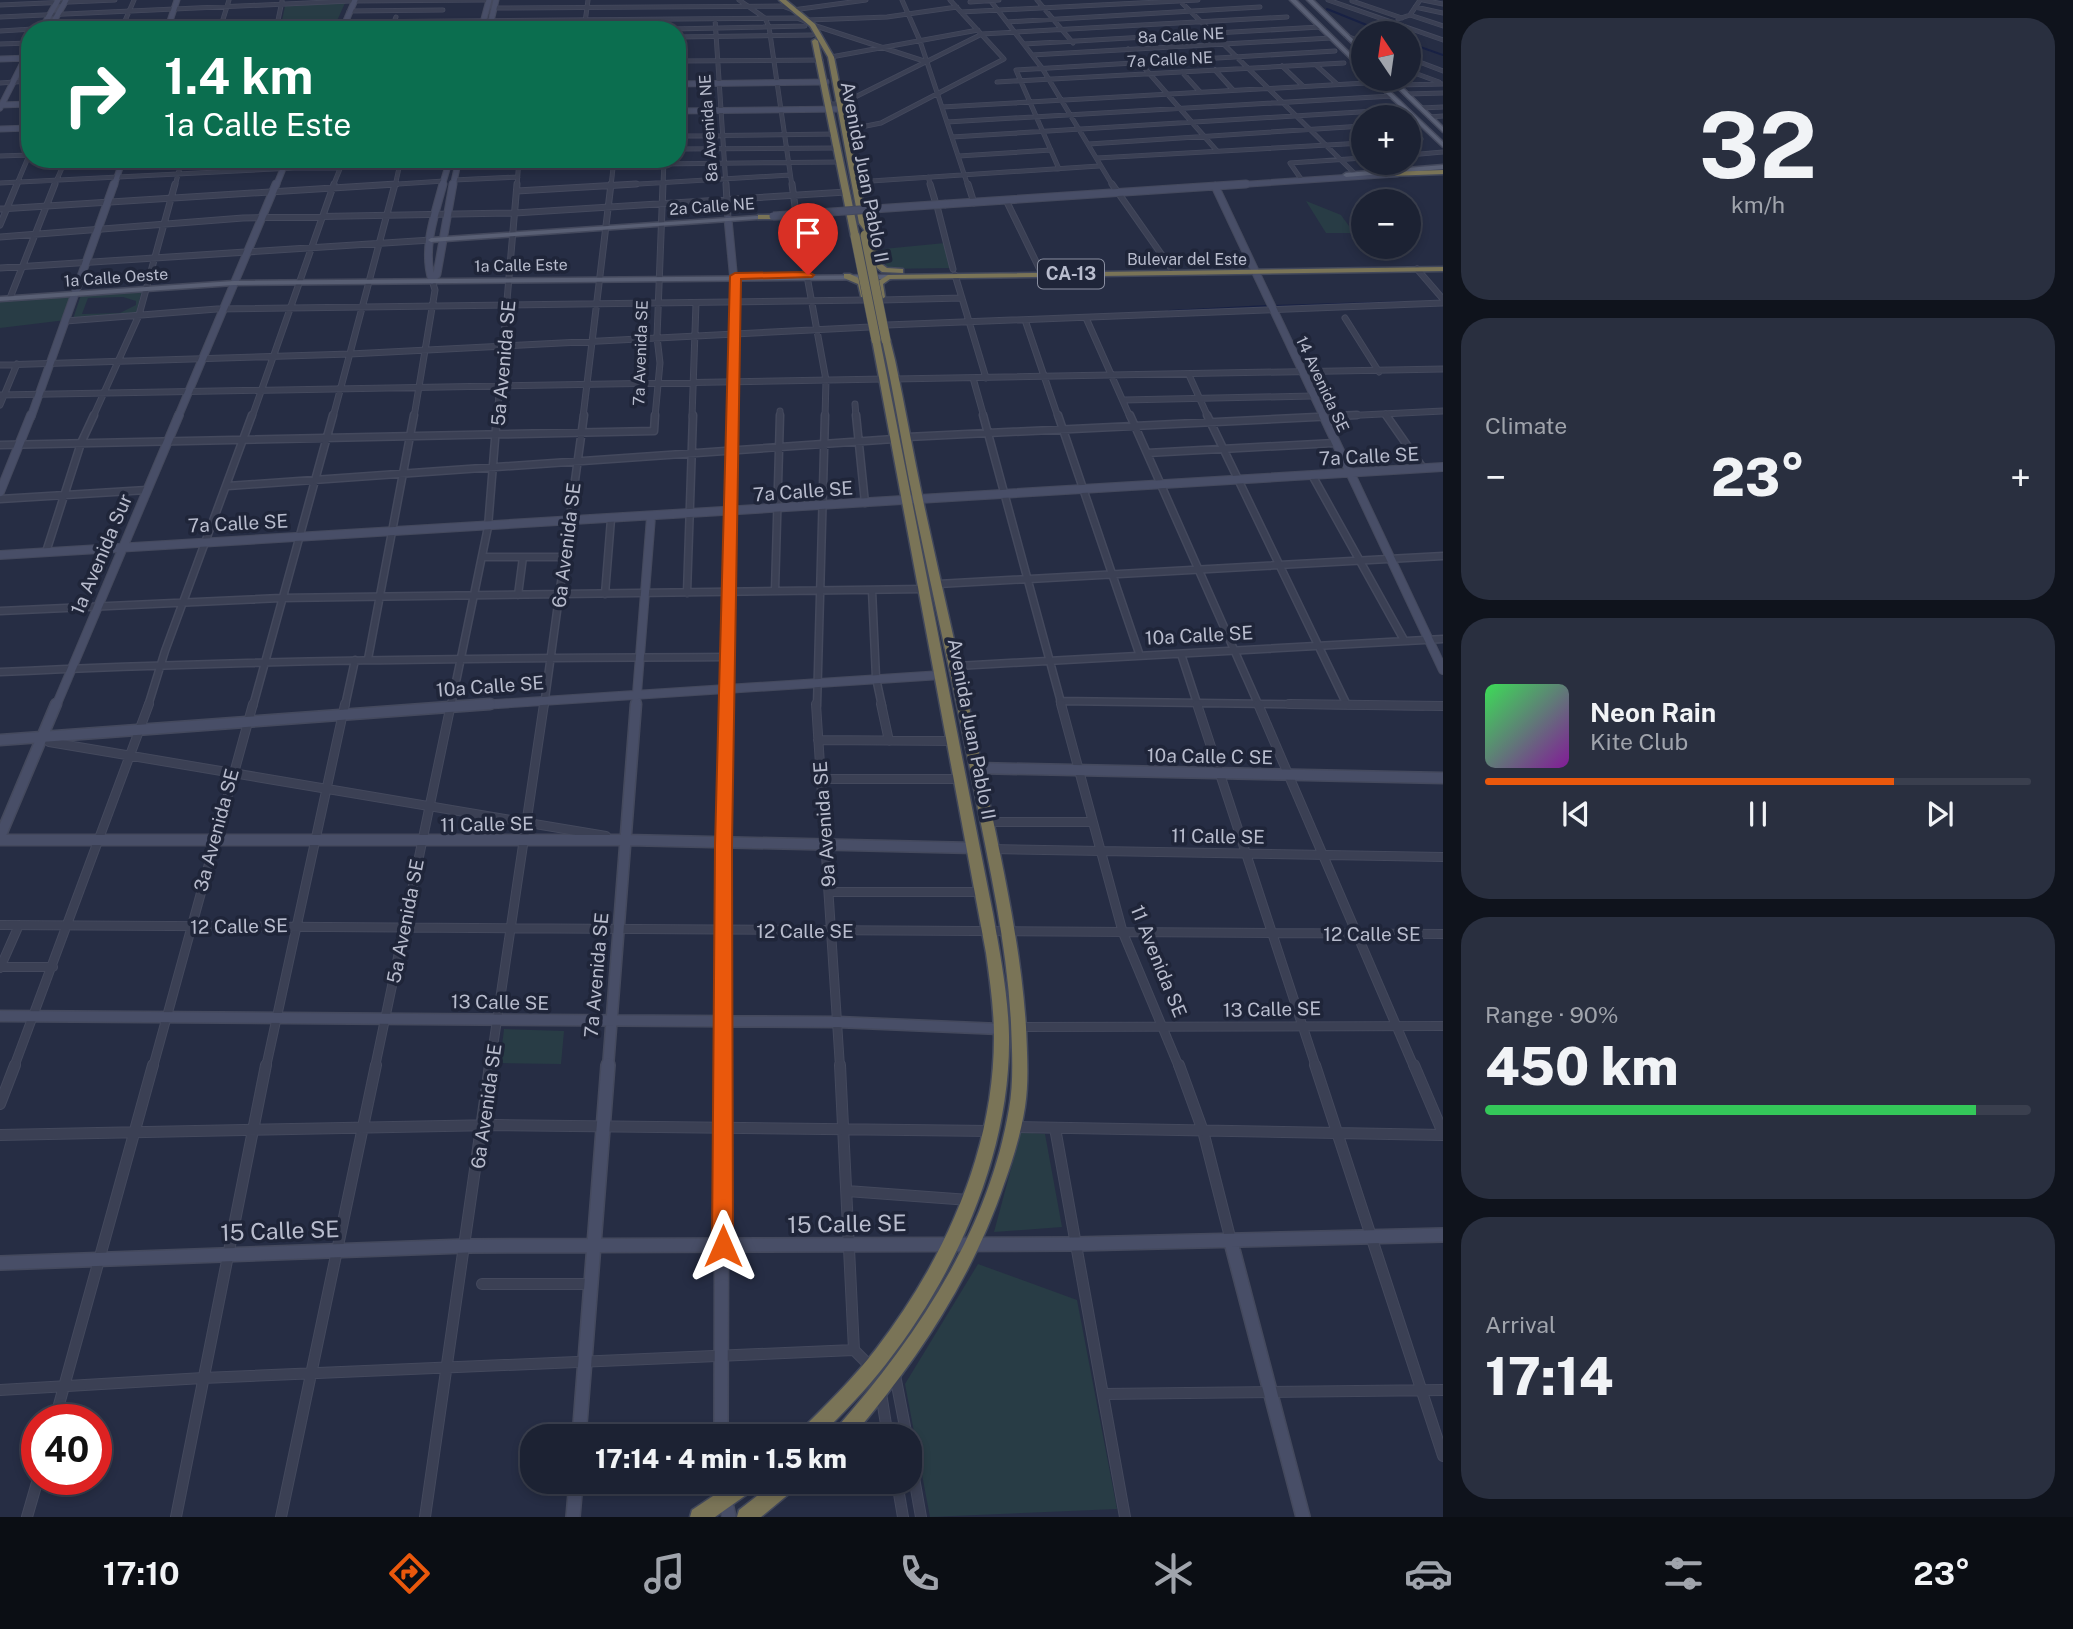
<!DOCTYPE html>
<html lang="en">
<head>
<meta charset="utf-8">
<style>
  :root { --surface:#1c2233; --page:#292f3f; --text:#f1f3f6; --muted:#a0a4ac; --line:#3a3f4e; --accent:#ea580c }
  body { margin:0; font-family:"Public Sans",sans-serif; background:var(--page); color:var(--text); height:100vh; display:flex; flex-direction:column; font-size:26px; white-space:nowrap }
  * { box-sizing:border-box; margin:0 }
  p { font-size:23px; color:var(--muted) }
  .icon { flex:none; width:38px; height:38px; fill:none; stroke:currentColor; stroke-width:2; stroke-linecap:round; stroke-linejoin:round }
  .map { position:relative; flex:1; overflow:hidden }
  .details { display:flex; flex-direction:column; gap:18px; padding:18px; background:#0f131c; width:630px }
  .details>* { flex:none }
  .hud { position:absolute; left:21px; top:21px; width:665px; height:147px; border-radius:28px; box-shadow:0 4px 10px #0003,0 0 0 2px var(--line); background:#0b6e4f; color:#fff; overflow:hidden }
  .needle { width:46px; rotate:347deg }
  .buttons { position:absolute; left:1351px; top:21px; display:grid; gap:14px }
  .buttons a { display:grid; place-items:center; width:70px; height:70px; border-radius:50%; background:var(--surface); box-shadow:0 4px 10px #0003,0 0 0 2px var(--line); font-size:35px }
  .speed { position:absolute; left:21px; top:1404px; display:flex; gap:14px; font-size:35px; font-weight:700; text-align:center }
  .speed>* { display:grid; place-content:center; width:91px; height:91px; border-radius:50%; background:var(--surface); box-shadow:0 4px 10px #0003,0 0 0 2px var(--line); line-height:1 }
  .speed .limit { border:10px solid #d22; background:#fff; color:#111 }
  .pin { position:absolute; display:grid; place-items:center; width:60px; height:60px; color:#fff; margin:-72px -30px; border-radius:50% 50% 50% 0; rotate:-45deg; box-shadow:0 0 7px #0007 }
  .pin .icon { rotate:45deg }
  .me { position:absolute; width:77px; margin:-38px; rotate:0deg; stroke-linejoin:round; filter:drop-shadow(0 0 5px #0008) }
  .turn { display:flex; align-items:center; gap:24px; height:147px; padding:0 28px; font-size:32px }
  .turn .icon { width:91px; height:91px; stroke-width:2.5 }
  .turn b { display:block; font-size:49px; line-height:60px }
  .big { font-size:52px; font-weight:800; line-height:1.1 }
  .details .tile { flex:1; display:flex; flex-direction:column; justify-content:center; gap:10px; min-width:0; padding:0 24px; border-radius:28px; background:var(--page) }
  .details .dial { align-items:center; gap:0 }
  .dial b { font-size:91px; line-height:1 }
  .song { display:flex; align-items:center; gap:21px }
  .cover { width:84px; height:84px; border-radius:10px; background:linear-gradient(135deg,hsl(130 70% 55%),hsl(290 70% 35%)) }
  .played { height:7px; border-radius:4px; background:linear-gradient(90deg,var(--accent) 75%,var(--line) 75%) }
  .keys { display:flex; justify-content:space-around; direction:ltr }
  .heat { display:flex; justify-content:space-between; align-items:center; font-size:38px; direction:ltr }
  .charge { height:10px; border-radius:5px; background:linear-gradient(90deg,#34c759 90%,var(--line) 0) }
  .trip { position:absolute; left:520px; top:1424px; width:402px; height:70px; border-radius:28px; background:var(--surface); box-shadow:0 4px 10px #0003,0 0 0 2px var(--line); font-weight:800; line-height:70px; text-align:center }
  .menu { display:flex; height:112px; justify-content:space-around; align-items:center; background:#0b0e14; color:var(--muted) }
  .menu .icon { width:49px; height:49px }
  .menu .current { color:var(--accent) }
  .menu b { font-size:32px; color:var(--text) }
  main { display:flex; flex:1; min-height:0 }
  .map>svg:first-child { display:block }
  .green { fill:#283c45; fill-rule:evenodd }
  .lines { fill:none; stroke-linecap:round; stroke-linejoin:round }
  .stream { stroke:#182144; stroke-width:2 }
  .street-far4-casing { stroke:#44495d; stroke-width:5 }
  .street-far3-casing { stroke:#44495d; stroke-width:7 }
  .street-far2-casing { stroke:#44495d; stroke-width:9 }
  .street-far1-casing { stroke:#44495d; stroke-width:10 }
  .street-casing { stroke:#44495d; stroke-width:12 }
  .secondary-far4-casing { stroke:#44495d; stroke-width:7 }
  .secondary-far3-casing { stroke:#44495d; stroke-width:9 }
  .secondary-far2-casing { stroke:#44495d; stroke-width:10 }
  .secondary-far1-casing { stroke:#44495d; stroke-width:13 }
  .secondary-casing { stroke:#44495d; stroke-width:16 }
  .primary-casing { stroke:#44495d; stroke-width:3 }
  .highway-casing { stroke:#42485b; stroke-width:3 }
  .street-far4 { stroke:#3b4054; stroke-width:3.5 }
  .street-far3 { stroke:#3b4054; stroke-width:5 }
  .street-far2 { stroke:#3b4054; stroke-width:6 }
  .street-far1 { stroke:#3b4054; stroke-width:8 }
  .street { stroke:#3b4054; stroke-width:10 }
  .secondary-far4 { stroke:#484e67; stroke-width:5 }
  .secondary-far3 { stroke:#484e67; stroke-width:7 }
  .secondary-far2 { stroke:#484e67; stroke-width:8 }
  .secondary-far1 { stroke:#484e67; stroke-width:10 }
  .secondary { stroke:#484e67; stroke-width:13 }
  .primary { fill:#595f74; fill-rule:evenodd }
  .highway { fill:#7a7457; fill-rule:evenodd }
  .secondary-bridge-casing { stroke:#44495d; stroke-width:9; stroke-linecap:butt }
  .highway-bridge-casing { stroke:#42485b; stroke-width:10; stroke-linecap:butt }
  .secondary-bridge { stroke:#484e67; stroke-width:7 }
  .highway-bridge { stroke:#7a7457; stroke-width:9 }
  .route { fill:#ea580c; stroke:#983908; stroke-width:2 }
  .labels { text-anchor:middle; stroke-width:7; stroke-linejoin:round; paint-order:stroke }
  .far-street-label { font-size:16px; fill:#b8bccd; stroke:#1f2539 }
  .shield { fill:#1f2539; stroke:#8a8fa1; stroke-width:2 }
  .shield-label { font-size:18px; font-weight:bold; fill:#b8bccd }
  .street-label { font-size:19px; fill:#b8bccd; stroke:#1f2539 }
  .near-street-label { font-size:23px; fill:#b8bccd; stroke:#1f2539 }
</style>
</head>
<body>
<main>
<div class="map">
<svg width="1443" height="1517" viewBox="0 0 1443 1517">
  <rect width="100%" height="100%" fill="#262d44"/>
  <path class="green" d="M345 3 336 23 321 24 319 30H296L298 24 281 25 285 6Z
    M1306 201 1341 215 1354 233H1326Z
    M945 243 951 268 886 269 883 249Z
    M142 290 136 314 73 319 81 295ZM123 297 136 301V305L120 313 82 314 88 298Z
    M74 296 66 320 0 328V301Z
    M504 1029 564 1031 561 1064 500 1063Z
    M1021 1132 1045 1134 1062 1227 994 1232Z
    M978 1264 1077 1300 1117 1509 930 1517 905 1384Z"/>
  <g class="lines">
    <path class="stream" d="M1327 9 1379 30
      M1409 43 1443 55
      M1274 306 1404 302
      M1169 311 1268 306"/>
    <g class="street-far4-casing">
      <path id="street-far4" d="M739 0 765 18 769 27 792 186
        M902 0 920 41 968 186
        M990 0 1042 68 1113 186
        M1037 0 1073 43
        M1179 0 1355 174
        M1328 0 1443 40
        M1423 0 1443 4
        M1352 1 1402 18
        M970 2 999 0
        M0 5 115 0
        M785 7 793 10 866 0
        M1415 7 1443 13
        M494 8 784 6
        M349 11 443 10
        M961 12 1198 0
        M1410 15 1443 26
        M0 17 350 1 486 0
        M715 19 726 186
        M1398 19 1410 15 1420 0
        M809 20 887 17 957 7
        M345 22 797 18 812 24
        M1007 22 1260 7
        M813 25 927 62
        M220 29 229 0
        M121 30 134 0
        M157 30 277 24
        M276 30 282 1
        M391 30 396 17
        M520 30 584 29
        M584 30 588 0
        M628 30 805 26
        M0 31 50 28
        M1381 31 1400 26
        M1346 36 1363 42
        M677 37 812 35
        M0 44 30 43
        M1024 44 1320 27
        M1128 49 1217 151
        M1032 55 1331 38
        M831 57 978 30
        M1409 58 1443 71
        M677 61 821 60
        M1316 65 1337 84
        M1282 66 1303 86
        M1215 70 1233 90
        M1409 71 1439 82
        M1182 72 1200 92
        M997 82 1344 63
        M0 83 30 81
        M1398 85 1443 84
        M1408 94 1443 93
        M830 104H841L982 34 1287 17
        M942 107 1366 83
        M1421 108 1443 107
        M1430 117 1443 116
        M947 122 1392 96
        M845 123 866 126 881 123 1004 59 950 0
        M677 136 835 134
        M952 137 1392 110
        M1409 140 1421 139
        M1089 144 1363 126
        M677 149 838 148
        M1409 155 1443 152
        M0 156 30 155
        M959 156 1051 150
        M1097 158 1363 143
        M1059 169 1016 70 1335 51
        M928 177 931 186
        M1301 179 1290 163 1363 158
        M454 180 518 177
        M856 182 1099 166
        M0 183 294 168 840 162
        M16 186 30 153
        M54 186 66 159
        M175 186 182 159
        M333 186 344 159
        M368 186 444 181
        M395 186 401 159
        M517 186 519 159
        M606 186 790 175
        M611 186 614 159
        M663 186 664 159"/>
    </g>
    <g class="street-far3-casing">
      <path id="street-far3" d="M726 184 728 219
        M792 184 796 214
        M930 184 936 204
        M968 184 974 203
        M1112 184 1171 268
        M517 191 636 184
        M1006 200 1042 274
        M937 206 953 269
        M0 209 396 184
        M796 216 826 380 825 417
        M0 225 17 184
        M0 237 243 218 515 213 846 192
        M0 268 431 240
        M1417 269 1443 299
        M955 275 986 378
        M10 298 55 184
        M882 300 962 298
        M1086 318 1130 417
        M1345 318 1379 372
        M1025 320 1058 417
        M66 321 217 309 865 300
        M887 325 1443 303
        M0 365 350 354 870 327
        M1189 375 1208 417
        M973 378 984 417
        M895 379 1443 369
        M0 395 884 379
        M1124 400 1312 396
        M855 404 856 417
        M0 405 17 364
        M1385 414 1387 417
        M93 417 139 315 175 184
        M252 417 334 184
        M333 417 395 184
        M414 417 435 290 432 280
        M497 417 517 184
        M583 417 611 184
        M655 417 660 363 657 337 663 184
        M692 417 696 303
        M780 417V411
        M1321 417 1443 411"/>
    </g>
    <g class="street-far2-casing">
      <path id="street-far2" d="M856 415 865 503
        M983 415 1062 706
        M1058 415 1140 656
        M1130 415 1259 706
        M1207 415 1347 705
        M1386 415 1423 468
        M907 437 1357 415
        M0 445 654 431 655 415
        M1147 453 1335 443
        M1312 475 1404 640
        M228 486 894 439
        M0 499 147 490
        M46 552 81 443 94 415
        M483 557H565
        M938 584 1443 556
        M872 590 876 678 882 706
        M775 591 780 415
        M687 593 693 415
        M605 594 611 519
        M518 595 523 557
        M0 611 281 598 924 589
        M1181 654 1198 706
        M368 659 414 415
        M957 666 1443 639
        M0 672C243 660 485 658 728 657
        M1060 701 1423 706
        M148 706 165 651 252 415
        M253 706 333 415
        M345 706 355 660
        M451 706 488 527 497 415
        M544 706 584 415
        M817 706 825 415"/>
    </g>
    <g class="street-far1-casing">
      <path id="street-far1" d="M816 704 840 1067
        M881 704 889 741
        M1061 704 1123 933 1179 1067
        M1197 704 1316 1067
        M1258 704 1414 1067
        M1289 704 1443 706
        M43 737 49 742 606 836
        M818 740 953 741
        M821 779H960
        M987 822H1093
        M992 849 1443 857
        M829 892H982
        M0 925 1443 934
        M0 967H53
        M0 968 19 925
        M1019 1027 1443 1026
        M14 1067 149 704
        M153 1067 253 704
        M266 1067 345 704
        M375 1067 451 704
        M490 1067 544 704"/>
    </g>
    <g class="street-casing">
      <path id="street" d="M840 1065 854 1350 870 1366
        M1179 1065 1203 1131 1231 1241
        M1315 1065 1443 1456
        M1414 1065 1443 1133
        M0 1104 15 1065
        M1013 1127 1443 1135
        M1055 1128 1125 1517
        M0 1135 495 1125 990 1131
        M847 1191 969 1200
        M482 1284H591
        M895 1375 907 1437
        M0 1390 203 1378 854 1350
        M881 1393 888 1437
        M1103 1394 1443 1390
        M55 1419 153 1065
        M910 1455 921 1517
        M897 1482 903 1517
        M27 1517 38 1479
        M176 1517 266 1065
        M281 1517 376 1065
        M425 1517 490 1065"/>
    </g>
    <g class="secondary-far4-casing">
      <path id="secondary-far4" d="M41 30 58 0
        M49 30 66 0
        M167 30 177 0
        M342 30 355 0
        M481 30 489 0
        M489 30 496 0
        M0 59 30 58
        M677 84 826 82
        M0 105 30 104
        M0 108 30 49
        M677 111 842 109
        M0 129 30 128
        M114 186 123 159
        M276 186 287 159
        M442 186 450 159
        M453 186 459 159
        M1220 186 1397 174"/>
    </g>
    <g class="secondary-far3-casing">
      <path id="secondary-far3" d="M1215 186 1324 417
        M946 204 1246 184
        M728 219 736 302 733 417
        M432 280 437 274 453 184
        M432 280C422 249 435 214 443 184
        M31 417 114 184
        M178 417 276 184"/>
    </g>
    <g class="secondary-far2-casing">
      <path id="secondary-far2" d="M1323 415 1443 670
        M0 492 31 415
        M0 555 1443 467
        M56 706 179 415
        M466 706 941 675
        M636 706 651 517
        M726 706 733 415"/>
    </g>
    <g class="secondary-far1-casing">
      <path id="secondary-far1" d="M0 740 490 704
        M977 768 1443 778
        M0 837 56 704
        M0 840H627L974 848
        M0 1016 838 1022 1000 1029
        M608 1067 636 704
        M722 1067 726 704"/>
    </g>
    <g class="secondary-casing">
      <path id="secondary" d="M1231 1242 1303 1517
        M0 1263 466 1246 1076 1244 1443 1235
        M579 1437 608 1065
        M721 1437 722 1065
        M721 1482 729 1517
        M573 1517 576 1482"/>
    </g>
    <g class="primary-casing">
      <path id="primary" d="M1290 0H1296L1363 66V71Z
        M1307 0H1313L1363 49V54Z
        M1371 79H1377L1443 142V147Z
        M1388 79H1394L1443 127V132Z
        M1443 165V169L1346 177 1343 175 1346 173Z
        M770 215 772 216V218L431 242 428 240 431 238Z
        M888 275 892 277 891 279 234 285 0 301V297L234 281Z"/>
    </g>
    <g class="highway-casing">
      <path id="highway" d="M779 0H786L815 24 834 57 867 222 872 230 879 262 887 268 903 269V273L882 272 871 263 864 230 859 223 828 57 810 26Z
        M815 39 818 41 859 236 855 238 851 236 812 41Z
        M1443 170V174L1389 176 1385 174 1389 172Z
        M758 215H786L790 217 786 219H758Z
        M1443 267V271L890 279 883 284 885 297 881 300 877 297 875 283 888 275Z
        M844 274H850L865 281 867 297H861L858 284 844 278Z
        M876 337 880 340C907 476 934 612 960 747 971 803 982 858 993 914 1000 954 1008 994 1009 1035 1011 1152 957 1273 886 1364 866 1390 843 1413 819 1437H797L800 1431C826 1405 853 1379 876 1349 944 1260 994 1152 994 1037 994 1009 990 981 986 953L872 340Z
        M886 337 890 340 895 360C905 406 913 453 923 500 944 599 968 697 988 796 1004 872 1021 949 1026 1027 1027 1053 1029 1081 1025 1107 1021 1133 1013 1159 1004 1184 972 1279 917 1361 852 1437H831L834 1431C915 1339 988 1233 1009 1109 1014 1081 1012 1051 1011 1023 1007 945 990 870 975 794 956 695 933 598 913 499 902 446 894 393 882 340Z
        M734 1482H759L756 1488 715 1517H690L692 1510Z
        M775 1482H799L796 1488 761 1517H737L739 1510Z"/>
    </g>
    <use href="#street-far4" class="street-far4"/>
    <use href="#street-far3" class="street-far3"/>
    <use href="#street-far2" class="street-far2"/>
    <use href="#street-far1" class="street-far1"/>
    <use href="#street" class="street"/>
    <use href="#secondary-far4" class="secondary-far4"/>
    <use href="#secondary-far3" class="secondary-far3"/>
    <use href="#secondary-far2" class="secondary-far2"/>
    <use href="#secondary-far1" class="secondary-far1"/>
    <use href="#secondary" class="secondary"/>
    <use href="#primary" class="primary"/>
    <use href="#highway" class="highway"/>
    <g class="secondary-bridge-casing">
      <path id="secondary-bridge" d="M773 216 946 204"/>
    </g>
    <g class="highway-bridge-casing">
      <path id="highway-bridge" d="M865 235 886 340
        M855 236 876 340"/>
    </g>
    <use href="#secondary-bridge" class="secondary-bridge"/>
    <use href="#highway-bridge" class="highway-bridge"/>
  </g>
  <path class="route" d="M808 272 814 275 812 277 741 279 732 845 733 1246 730 1253 723 1256 715 1253 712 1246 715 845 730 276 735 273Z"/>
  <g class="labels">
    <g class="far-street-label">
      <text transform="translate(1181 35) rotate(-3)" y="6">8a Calle NE</text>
      <text transform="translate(1170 59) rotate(-3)" y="6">7a Calle NE</text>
      <text transform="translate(708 128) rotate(-94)" y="6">8a Avenida NE</text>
      <text transform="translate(712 206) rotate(-4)" y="6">2a Calle NE</text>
      <text x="1187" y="265">Bulevar del Este</text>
      <text transform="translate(521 265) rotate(-1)" y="6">1a Calle Este</text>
      <text transform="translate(116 277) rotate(-4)" y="6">1a Calle Oeste</text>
      <text transform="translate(640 353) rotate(-88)" y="6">7a Avenida SE</text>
      <text transform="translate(1323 384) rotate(65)" y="6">14 Avenida SE</text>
    </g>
    <rect class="shield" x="1038" y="259.5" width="66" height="29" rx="5"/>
    <g class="shield-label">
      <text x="1071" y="280">CA-13</text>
    </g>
    <g class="street-label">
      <text transform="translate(865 172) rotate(79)" y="7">Avenida Juan Pablo II</text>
      <text transform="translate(503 363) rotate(-85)" y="7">5a Avenida SE</text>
      <text transform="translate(1369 456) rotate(-3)" y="7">7a Calle SE</text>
      <text transform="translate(803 491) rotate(-4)" y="7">7a Calle SE</text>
      <text transform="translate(238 523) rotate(-3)" y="7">7a Calle SE</text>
      <text transform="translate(566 545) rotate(-83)" y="7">6a Avenida SE</text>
      <text transform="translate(101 554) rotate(-67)" y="7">1a Avenida Sur</text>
      <text transform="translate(1199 635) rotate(-3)" y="7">10a Calle SE</text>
      <text transform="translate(490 686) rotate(-4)" y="7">10a Calle SE</text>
      <text transform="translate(972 729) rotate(79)" y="7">Avenida Juan Pablo II</text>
      <text transform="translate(1210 756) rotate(1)" y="7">10a Calle C SE</text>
      <text transform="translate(487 824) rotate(-1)" y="7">11 Calle SE</text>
      <text transform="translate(824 824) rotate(-94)" y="7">9a Avenida SE</text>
      <text transform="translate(216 830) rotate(-75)" y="7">3a Avenida SE</text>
      <text transform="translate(1218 836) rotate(1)" y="7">11 Calle SE</text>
      <text transform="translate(405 921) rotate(-79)" y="7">5a Avenida SE</text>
      <text transform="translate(239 926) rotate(-1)" y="7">12 Calle SE</text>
      <text x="805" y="938">12 Calle SE</text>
      <text x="1372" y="941">12 Calle SE</text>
      <text transform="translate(1159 961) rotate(68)" y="7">11 Avenida SE</text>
      <text transform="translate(596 975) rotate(-85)" y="7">7a Avenida SE</text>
      <text transform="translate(500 1002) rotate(1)" y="7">13 Calle SE</text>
      <text transform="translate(1272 1009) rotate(-1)" y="7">13 Calle SE</text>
      <text transform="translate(486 1106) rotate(-82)" y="7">6a Avenida SE</text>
    </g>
    <g class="near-street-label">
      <text transform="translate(847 1224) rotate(-1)" y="8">15 Calle SE</text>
      <text transform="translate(280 1231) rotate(-2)" y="8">15 Calle SE</text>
    </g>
  </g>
</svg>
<div class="buttons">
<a><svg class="needle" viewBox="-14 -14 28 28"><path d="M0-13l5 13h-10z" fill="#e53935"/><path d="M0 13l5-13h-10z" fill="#a0a4ac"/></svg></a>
<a>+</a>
<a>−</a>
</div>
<div class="speed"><div class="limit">40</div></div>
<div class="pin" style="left:808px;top:275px;background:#d93025"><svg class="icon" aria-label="arrive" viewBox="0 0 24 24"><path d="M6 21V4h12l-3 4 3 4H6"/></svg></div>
<svg class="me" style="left:723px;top:1246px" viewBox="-20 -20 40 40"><path d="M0-17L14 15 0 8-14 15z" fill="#ea580c" stroke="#fff" stroke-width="4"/></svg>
<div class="trip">17:14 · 4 min · 1.5 km</div>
<div class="hud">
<div class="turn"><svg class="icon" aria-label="right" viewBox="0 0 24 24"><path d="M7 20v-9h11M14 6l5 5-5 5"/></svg><div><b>1.4 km</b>1a Calle Este</div></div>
</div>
</div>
<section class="details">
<div class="tile dial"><b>32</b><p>km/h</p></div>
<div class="tile"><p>Climate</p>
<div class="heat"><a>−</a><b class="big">23°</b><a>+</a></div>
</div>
<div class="tile">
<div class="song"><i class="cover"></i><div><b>Neon Rain</b><p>Kite Club</p></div></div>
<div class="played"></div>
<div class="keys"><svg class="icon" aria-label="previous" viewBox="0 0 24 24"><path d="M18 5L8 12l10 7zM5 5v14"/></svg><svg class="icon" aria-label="pause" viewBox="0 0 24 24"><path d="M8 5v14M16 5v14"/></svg><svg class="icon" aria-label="next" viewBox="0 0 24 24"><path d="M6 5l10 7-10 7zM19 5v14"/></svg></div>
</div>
<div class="tile"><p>Range · 90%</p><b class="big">450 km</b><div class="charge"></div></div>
<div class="tile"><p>Arrival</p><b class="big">17:14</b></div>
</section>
</main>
<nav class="menu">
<b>17:10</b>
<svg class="icon current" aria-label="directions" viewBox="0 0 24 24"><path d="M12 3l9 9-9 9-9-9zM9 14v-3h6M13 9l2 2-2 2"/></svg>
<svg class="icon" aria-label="music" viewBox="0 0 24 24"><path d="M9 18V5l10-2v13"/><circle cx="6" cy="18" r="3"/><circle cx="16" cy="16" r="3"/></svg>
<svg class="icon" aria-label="phone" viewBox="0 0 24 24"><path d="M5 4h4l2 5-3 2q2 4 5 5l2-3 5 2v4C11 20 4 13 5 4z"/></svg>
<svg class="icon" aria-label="climate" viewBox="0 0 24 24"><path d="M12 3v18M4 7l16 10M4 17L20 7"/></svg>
<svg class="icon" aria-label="car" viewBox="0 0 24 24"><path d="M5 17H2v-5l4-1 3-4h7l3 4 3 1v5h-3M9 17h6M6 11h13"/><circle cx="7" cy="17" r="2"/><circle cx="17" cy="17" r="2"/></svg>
<svg class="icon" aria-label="filters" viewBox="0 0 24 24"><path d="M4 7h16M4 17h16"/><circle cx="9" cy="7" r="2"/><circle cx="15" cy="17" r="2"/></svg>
<b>23°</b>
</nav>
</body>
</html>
